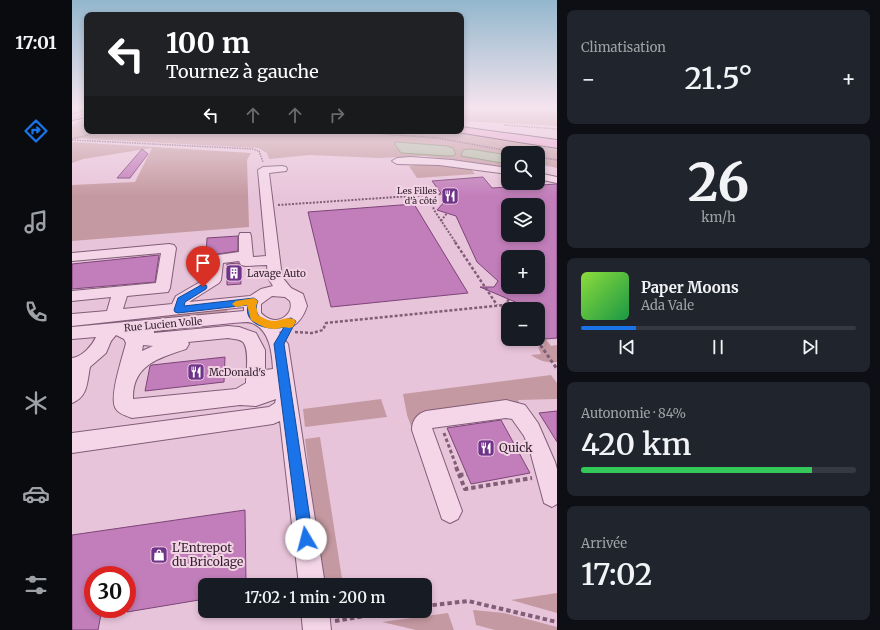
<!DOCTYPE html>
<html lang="fr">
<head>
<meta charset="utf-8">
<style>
  :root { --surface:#171b24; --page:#20242c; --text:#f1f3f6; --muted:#9ea1a6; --line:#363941; --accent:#1a73e8 }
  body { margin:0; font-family:Merriweather,serif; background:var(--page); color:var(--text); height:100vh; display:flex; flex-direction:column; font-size:15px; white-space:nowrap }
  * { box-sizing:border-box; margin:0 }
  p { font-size:13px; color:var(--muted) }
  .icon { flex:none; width:22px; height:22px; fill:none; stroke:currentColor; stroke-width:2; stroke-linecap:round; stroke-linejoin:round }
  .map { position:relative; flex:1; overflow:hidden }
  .panel { display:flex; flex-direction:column; gap:10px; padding:10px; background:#0d0f14; width:323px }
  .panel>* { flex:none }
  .guide { position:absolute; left:12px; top:12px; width:380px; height:122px; border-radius:8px; box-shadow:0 2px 6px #0003; background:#202124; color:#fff; overflow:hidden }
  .controls { position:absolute; left:429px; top:146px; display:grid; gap:8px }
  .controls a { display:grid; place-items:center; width:44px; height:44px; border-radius:8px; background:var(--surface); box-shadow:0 2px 6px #0003; font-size:20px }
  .speed { position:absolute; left:12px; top:566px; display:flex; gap:8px; font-size:20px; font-weight:700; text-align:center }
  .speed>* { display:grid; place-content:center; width:52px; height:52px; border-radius:50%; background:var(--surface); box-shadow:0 2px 6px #0003; line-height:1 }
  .speed .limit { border:6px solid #d22; background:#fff; color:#111 }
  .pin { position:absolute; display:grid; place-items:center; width:34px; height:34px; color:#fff; margin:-41px -17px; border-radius:50% 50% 50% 0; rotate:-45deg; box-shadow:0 0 4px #0007 }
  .pin .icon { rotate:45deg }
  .me { position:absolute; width:44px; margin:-22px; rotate:352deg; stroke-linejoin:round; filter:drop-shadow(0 0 3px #0008) }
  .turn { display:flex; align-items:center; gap:14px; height:84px; padding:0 16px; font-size:18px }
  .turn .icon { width:52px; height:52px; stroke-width:2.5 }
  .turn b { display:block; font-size:28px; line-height:34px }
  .lanes { display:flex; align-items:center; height:38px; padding:0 16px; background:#0003; justify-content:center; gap:20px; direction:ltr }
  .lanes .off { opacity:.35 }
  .big { font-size:30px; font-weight:600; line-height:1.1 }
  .panel .tile { flex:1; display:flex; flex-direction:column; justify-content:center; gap:6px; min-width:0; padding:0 14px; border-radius:8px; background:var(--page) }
  .panel .dial { align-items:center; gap:0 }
  .dial b { font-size:52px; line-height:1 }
  .song { display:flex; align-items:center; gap:12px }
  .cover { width:48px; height:48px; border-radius:6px; background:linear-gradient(135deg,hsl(90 70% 55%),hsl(140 70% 35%)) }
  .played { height:4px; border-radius:2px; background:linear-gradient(90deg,var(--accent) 20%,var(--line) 20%) }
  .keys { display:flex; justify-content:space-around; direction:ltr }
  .heat { display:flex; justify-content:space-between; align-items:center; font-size:22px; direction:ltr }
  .charge { height:6px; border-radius:3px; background:linear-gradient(90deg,#34c759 84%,var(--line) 0) }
  .trip { position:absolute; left:126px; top:578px; width:234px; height:40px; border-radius:8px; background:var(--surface); box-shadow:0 2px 6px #0003; font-weight:600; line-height:40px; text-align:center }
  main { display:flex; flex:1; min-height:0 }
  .menu { display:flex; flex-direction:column; width:72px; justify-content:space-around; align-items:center; background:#090b0e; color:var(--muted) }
  .menu .icon { width:28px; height:28px }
  .menu .active { color:var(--accent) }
  .menu b { font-size:18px; color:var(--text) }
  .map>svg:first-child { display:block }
  .green { fill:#c599a1 }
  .water { fill:#b3bca5; stroke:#7d896e }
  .building { fill:#c27eba; stroke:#7d4578; fill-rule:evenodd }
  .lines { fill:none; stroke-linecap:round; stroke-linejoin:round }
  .minor-tunnel { stroke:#c4a3b8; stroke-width:15; stroke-dasharray:15 8; stroke-linecap:butt }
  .minor-casing { stroke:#815d78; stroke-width:2 }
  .major-casing { stroke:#4f304a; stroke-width:2 }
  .path-far4 { stroke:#815d78; stroke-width:1.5; stroke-dasharray:1.5 1; stroke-linecap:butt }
  .path-far3 { stroke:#815d78; stroke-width:2; stroke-dasharray:2 1.5; stroke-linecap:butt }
  .path-far2 { stroke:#815d78; stroke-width:2.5; stroke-dasharray:3 2; stroke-linecap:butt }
  .path-far1 { stroke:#815d78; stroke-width:3; stroke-dasharray:3.5 2.5; stroke-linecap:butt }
  .path { stroke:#815d78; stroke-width:4; stroke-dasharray:4.5 3; stroke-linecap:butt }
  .minor { fill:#f4d6e8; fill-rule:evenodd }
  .major { fill:#e8a0cc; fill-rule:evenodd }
  .route { fill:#1a73e8; stroke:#114b97 }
  .slow { fill:#f59e0b }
  .labels { text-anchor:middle; stroke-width:4; stroke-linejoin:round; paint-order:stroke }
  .far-poi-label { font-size:9px; fill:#331f2f; stroke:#f1d3e4; text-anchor:end }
  .poi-label { font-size:10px; fill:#331f2f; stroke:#f1d3e4; text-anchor:start }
  .street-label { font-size:10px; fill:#331f2f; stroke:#f1d3e4 }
  .near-poi-label { font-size:12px; fill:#331f2f; stroke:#f1d3e4; text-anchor:start }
</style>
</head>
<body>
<main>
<nav class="menu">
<b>17:01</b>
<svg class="icon active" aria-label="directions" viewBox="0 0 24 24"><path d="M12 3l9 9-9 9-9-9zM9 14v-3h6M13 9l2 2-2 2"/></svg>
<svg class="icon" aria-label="music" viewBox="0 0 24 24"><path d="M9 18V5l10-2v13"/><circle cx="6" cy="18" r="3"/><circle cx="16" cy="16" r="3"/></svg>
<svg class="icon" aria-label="phone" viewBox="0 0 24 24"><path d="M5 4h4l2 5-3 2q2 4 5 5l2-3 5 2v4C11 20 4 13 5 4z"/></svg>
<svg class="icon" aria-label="climate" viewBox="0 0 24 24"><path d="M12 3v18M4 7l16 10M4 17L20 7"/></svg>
<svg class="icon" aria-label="car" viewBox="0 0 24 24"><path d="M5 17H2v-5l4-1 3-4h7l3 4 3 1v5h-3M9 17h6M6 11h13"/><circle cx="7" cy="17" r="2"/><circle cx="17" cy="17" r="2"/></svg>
<svg class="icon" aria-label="filters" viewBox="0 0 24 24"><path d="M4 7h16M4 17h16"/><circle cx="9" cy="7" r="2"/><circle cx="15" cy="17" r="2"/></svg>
</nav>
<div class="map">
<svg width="485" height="630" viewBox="0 0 485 630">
  <rect width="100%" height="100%" fill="#e8c4da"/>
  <path class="green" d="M389 108H485V126L389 121Z
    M15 119V131L373 132 432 139 485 150V168L471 165 466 166V153H436V155L398 149 436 164V168L352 156 307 158 238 155 197 159 195 153 186 148 0 138V126L7 121Z
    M0 142 179 153 175 160 177 227 0 241V185L63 182 80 148 11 159 0 163Z
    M367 164 397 167 403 174 345 178 337 166 349 165 365 166Z
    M155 309 156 315 0 330V324Z
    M466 329 479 346 485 345V362C474 363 468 361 459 355L469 354 466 347 472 346 466 337Z
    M479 375 485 383V399L446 400 448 404 350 418 368 506 335 415 331 394Z
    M309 399 315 417 233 427 231 409Z
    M248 437 271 585H251L233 439Z
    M485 593V613L439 600Z
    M401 610 432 613 485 627V630H423L404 625Z
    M376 613 382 630H344L310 622Z"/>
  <path class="water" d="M325 142 375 146 381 148 384 154 381 156H374L329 153 322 143Z
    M398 149 436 155V164L389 156 391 150Z"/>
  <path class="building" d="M70 149 76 154 58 178H45Z
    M411 177 420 188 485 184V338L473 339 466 329V309H452L448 304 408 287H422L426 281 405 262 384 216 365 210 374 200 360 181ZM436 205H466V235H436ZM436 257H466V287H436Z
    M342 204 396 293 259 307 236 212Z
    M166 236V251L139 255 134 257 135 238Z
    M87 255 83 282 0 289V264Z
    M166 263 168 266 169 284 155 285V264Z
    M153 357 152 382 73 391 78 366 80 365Z
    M485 411V442L467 413Z
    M429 420 458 473 399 484 375 428Z
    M173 510 174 585H133V599L55 612V575H21V609H30L26 630H0V535Z"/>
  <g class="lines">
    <path class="minor-tunnel" d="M155 274 169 272"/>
    <g class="minor-casing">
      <path id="minor" d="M339 157 380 160 436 168V174L367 165 325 164 320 161 325 158Z
        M210 166 214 167 215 169 214 171 197 173 210 277 219 288 231 294 235 306C230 321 223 327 207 332L216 344 253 585H227L208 421 201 424 0 453V433L197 407 203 403 204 399 184 406 168 405 60 418C55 416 47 414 44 409 36 399 51 356 54 343L52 339 44 335 39 341 34 353 18 367C15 382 16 397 0 403V358C10 357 20 346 24 337L0 339V327L172 311V307L0 326V314L35 311 39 297 0 301V291L84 283 89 253 0 261V253L97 244 102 245 104 248 98 288 96 292 55 296 51 309 100 304 104 296 135 278 137 259 139 256 167 252V236L168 233H178L179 236 181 257 194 256 186 170 191 167ZM167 261 169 265 174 266 195 265 196 278 201 286 189 289 178 296 117 302 147 283 149 280 151 263ZM200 296 213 297 218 301C222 313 209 323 198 319 195 318 191 315 189 313V304ZM161 323C167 323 175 321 180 323 198 330 200 353 201 369L193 370V350L184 333 167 327 156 326 82 333V331ZM156 338C161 339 168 339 171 342 178 349 174 374 174 383L164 389 61 399C60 365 87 358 114 349L117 344 116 342ZM71 345 81 346 70 351Z
        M466 173 485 177V183L466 179Z
        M434 400 453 405 466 423 483 462 485 469V504L480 507 472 503 458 451 452 436 440 419 434 418 360 428 390 511 386 519 378 523 370 519 340 430C340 420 345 414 354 411Z
        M229 611H257L259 630H231Z"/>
    </g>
    <g class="major-casing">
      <path id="major" d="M15 111V117L0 120V114Z
        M389 127 485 140V148L385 132 384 131H389Z"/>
    </g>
    <path class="path-far4" d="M432 125 485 129
      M273 131 366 138 447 153
      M0 139 33 131
      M0 140 180 149 187 151 191 162
      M466 157 485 160"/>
    <path class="path-far3" d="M357 194 362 210 384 243
      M206 205 369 194
      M369 221 375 213"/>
    <path class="path-far2" d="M383 242 425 305
      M433 305 439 309
      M223 332 240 333 251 330 254 323 433 305 437 299
      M464 339 466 341"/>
    <path class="path-far1" d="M465 340 485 369
      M372 433 385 468"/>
    <path class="path" d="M384 467 393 489 460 478
      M387 475 395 474
      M353 606 396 601 485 622
      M263 621 324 611"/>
    <use href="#minor" class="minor"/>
    <use href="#major" class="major"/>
  </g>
  <linearGradient id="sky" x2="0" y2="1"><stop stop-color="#93b7cd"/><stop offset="0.55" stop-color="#f5e4ee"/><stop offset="1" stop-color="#f5e4ee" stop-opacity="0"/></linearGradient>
  <rect width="485" height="196" fill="url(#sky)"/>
  <path class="route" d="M131 284 134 285 135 287 134 289 113 302 112 306 182 298 186 301C180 314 190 322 203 322 208 322 214 319 219 318L224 321 212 344 241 539 239 544 234 546 229 544 227 539 202 344 212 327C197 331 171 325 176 305L106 313 103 312 102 310 106 298Z"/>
  <path class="slow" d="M182 298 186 301 184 306 186 315C207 328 208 315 222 319L224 321 221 327 217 328C211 326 208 329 202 329 193 329 186 324 179 320L175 305 164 307 160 304 164 301Z"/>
  <defs>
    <g id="restaurant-square" transform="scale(0.9)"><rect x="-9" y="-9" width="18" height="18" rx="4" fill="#6f3489" stroke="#f1d3e4"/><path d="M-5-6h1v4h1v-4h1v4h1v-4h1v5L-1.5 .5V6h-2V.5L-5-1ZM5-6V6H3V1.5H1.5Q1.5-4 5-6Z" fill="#fff"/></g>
    <g id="building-square" transform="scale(0.9)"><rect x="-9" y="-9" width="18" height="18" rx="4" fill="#6f3489" stroke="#f1d3e4"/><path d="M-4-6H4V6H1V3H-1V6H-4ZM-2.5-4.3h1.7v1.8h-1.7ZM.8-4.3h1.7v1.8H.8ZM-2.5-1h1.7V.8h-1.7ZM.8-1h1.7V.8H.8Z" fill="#fff"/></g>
    <g id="shop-square" transform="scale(0.9)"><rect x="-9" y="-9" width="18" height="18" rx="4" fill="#6f3489" stroke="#f1d3e4"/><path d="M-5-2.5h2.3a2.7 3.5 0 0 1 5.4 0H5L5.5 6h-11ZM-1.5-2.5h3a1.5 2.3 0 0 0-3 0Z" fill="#fff"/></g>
  </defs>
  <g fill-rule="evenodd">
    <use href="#restaurant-square" x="378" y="196"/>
    <use href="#building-square" x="162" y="273"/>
    <use href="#restaurant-square" x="124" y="372"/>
    <use href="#restaurant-square" x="414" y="448"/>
    <use href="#shop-square" x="87" y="555"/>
  </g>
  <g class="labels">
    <g class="far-poi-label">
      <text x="365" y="194">Les Filles<tspan x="365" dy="10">d'à côté</tspan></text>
    </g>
    <g class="poi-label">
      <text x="175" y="277">Lavage Auto</text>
      <text x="137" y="376">McDonald's</text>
    </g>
    <g class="street-label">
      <text transform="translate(91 324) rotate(-5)" y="4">Rue Lucien Volle</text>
    </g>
    <g class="near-poi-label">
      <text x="427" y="452">Quick</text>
      <text x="100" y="552">L'Entrepot<tspan x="100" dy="14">du Bricolage</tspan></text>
    </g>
  </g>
</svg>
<div class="controls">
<a><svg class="icon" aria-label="search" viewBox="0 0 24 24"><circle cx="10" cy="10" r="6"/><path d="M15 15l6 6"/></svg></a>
<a><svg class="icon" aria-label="layers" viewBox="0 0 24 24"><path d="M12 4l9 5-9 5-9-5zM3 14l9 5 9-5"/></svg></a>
<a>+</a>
<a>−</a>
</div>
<div class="speed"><div class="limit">30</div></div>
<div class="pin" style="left:131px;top:287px;background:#d93025"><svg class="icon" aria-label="arrive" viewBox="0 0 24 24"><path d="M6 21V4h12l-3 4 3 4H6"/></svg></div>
<svg class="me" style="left:234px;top:539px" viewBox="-20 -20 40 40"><circle r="19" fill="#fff"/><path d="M0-13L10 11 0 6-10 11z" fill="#1a73e8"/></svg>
<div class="trip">17:02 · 1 min · 200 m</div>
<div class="guide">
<div class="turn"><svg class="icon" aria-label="left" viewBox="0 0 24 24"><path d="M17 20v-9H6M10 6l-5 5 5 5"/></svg><div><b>100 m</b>Tournez à gauche</div></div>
<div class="lanes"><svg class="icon" aria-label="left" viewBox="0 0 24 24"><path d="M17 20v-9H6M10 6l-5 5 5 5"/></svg><svg class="icon off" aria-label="ahead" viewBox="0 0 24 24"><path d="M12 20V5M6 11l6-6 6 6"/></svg><svg class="icon off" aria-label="ahead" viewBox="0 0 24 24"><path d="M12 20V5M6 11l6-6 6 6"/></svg><svg class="icon off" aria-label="right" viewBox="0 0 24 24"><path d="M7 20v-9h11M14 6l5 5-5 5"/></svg></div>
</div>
</div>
<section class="panel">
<div class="tile"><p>Climatisation</p>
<div class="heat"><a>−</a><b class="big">21.5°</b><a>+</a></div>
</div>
<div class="tile dial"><b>26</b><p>km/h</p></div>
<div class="tile">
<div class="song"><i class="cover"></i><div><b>Paper Moons</b><p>Ada Vale</p></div></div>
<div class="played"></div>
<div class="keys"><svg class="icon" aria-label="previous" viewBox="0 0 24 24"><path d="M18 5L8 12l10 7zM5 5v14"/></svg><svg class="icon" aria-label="pause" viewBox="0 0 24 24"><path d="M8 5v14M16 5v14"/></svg><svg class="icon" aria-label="next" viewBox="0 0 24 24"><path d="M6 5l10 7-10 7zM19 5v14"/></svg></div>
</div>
<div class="tile"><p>Autonomie · 84%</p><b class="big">420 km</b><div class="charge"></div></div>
<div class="tile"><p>Arrivée</p><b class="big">17:02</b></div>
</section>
</main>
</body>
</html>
